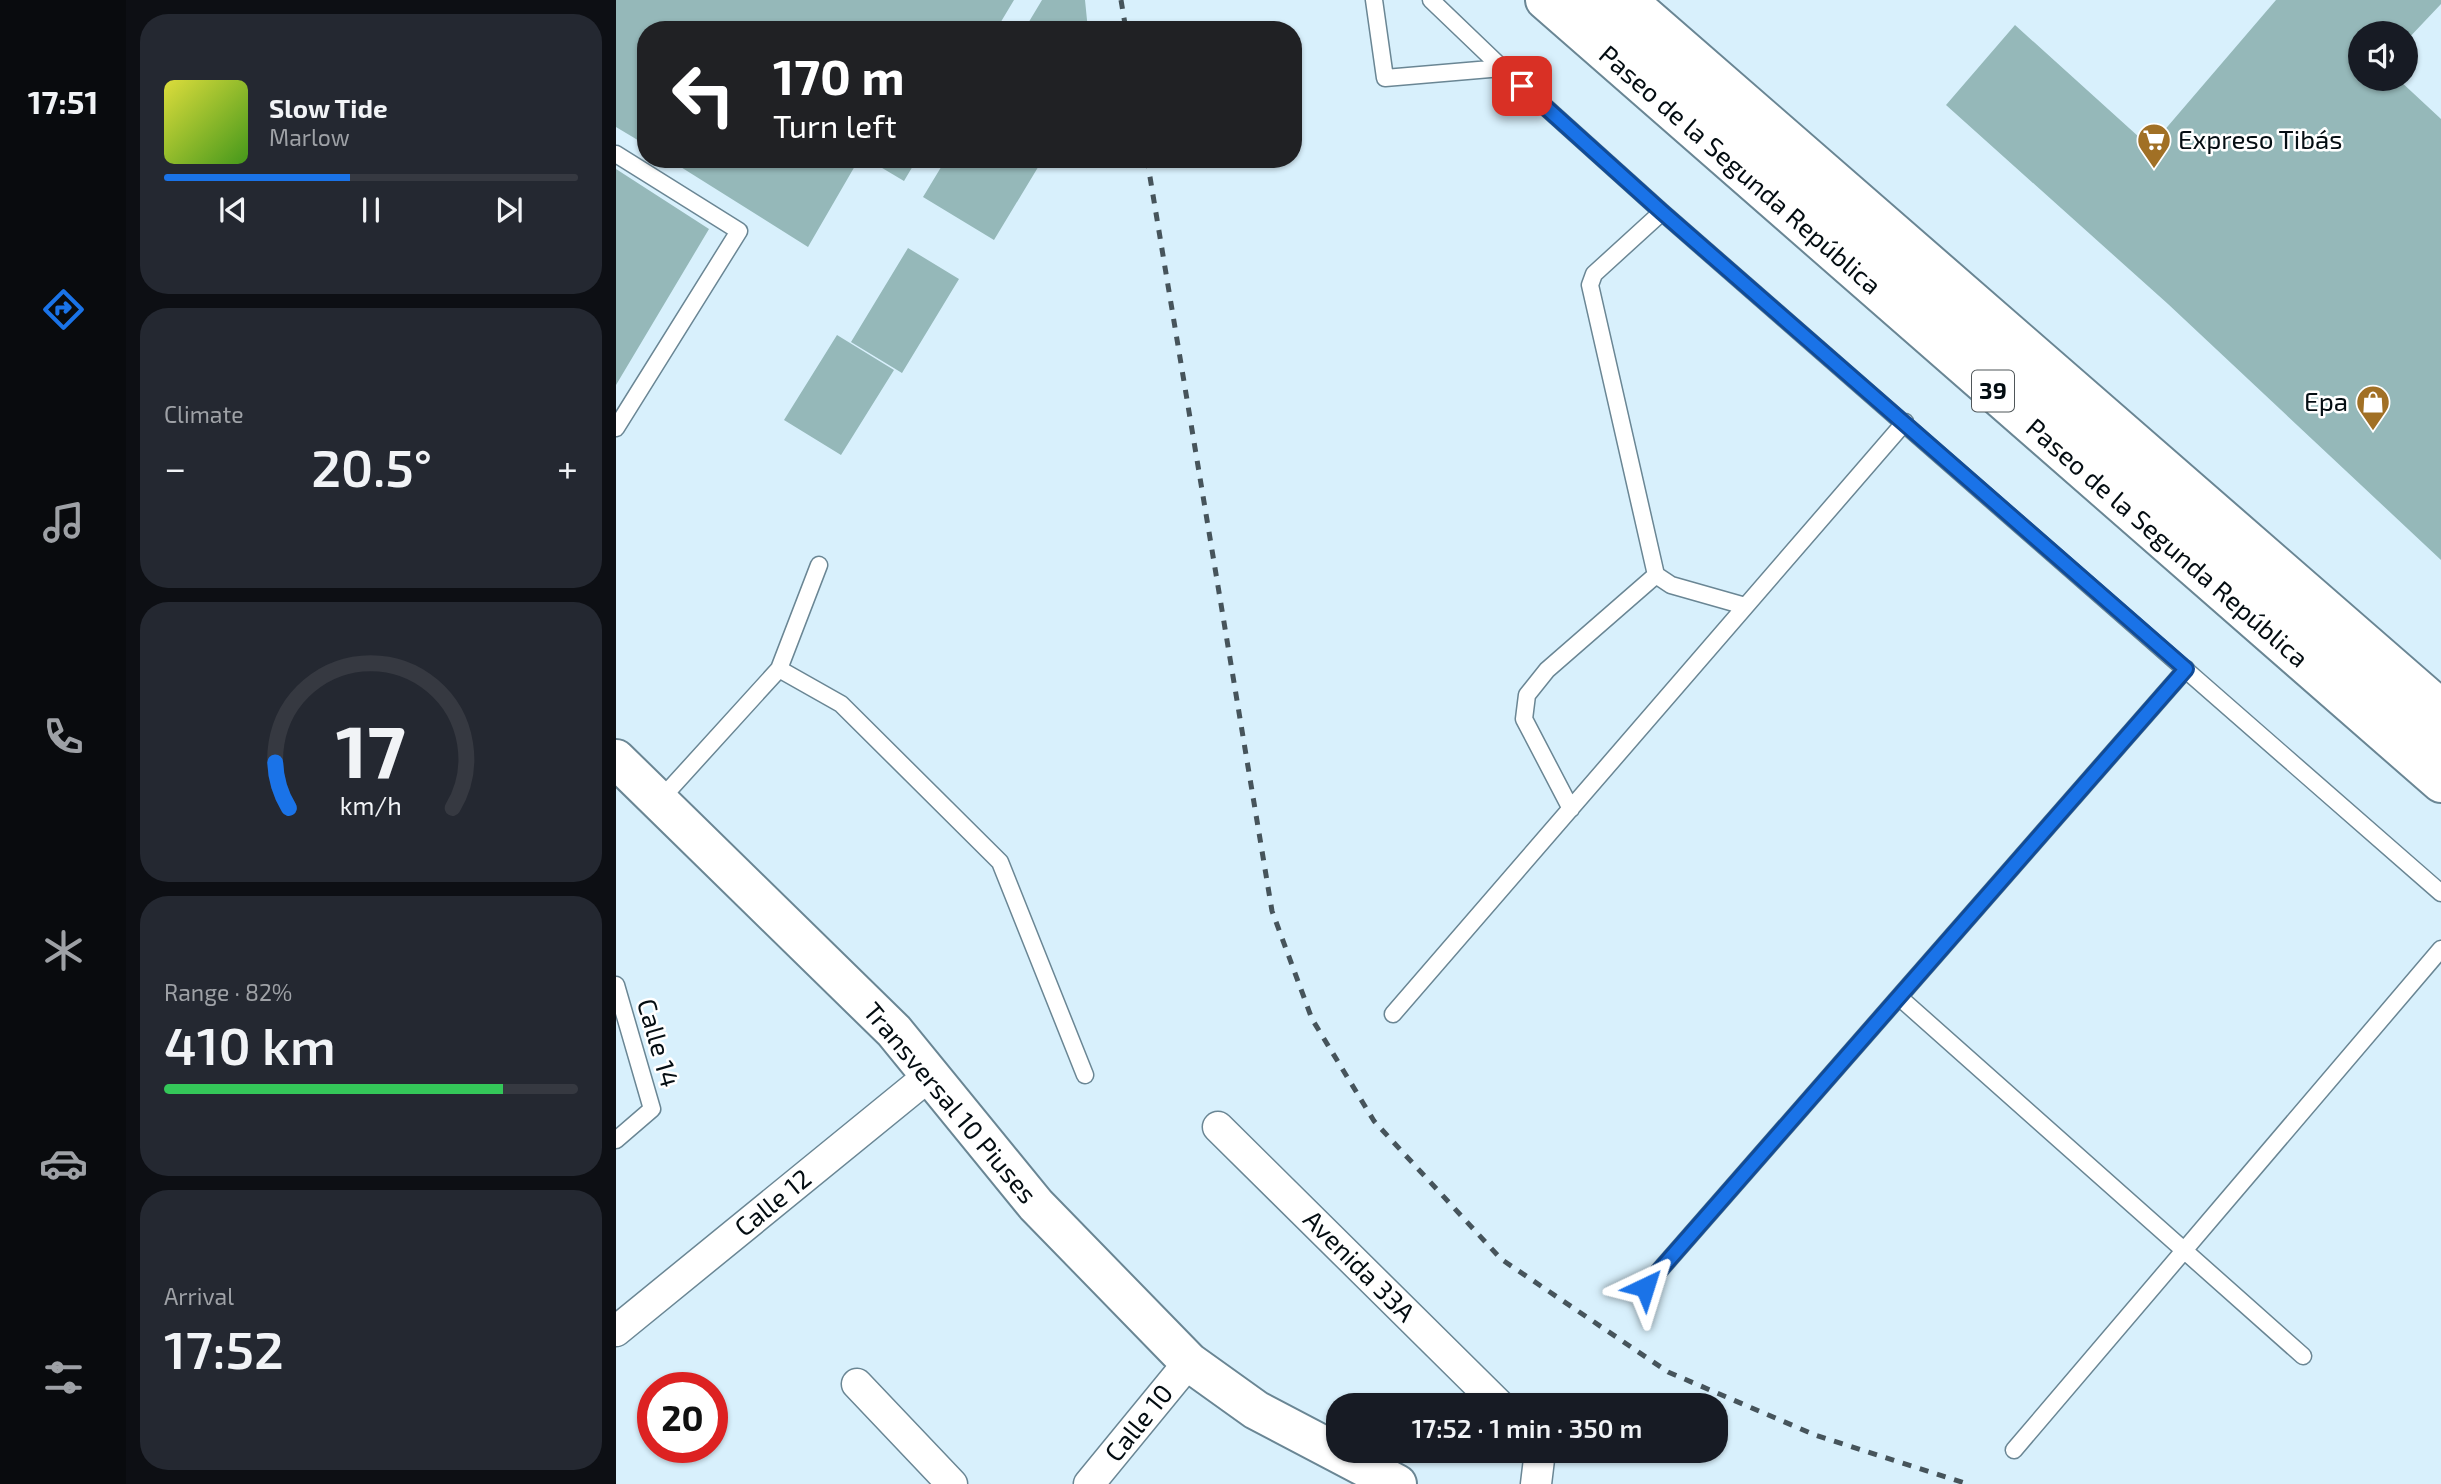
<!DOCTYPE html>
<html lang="en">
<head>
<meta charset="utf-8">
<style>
  :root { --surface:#171b24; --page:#242831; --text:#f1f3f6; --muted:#9ea1a6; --line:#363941; --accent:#1a73e8 }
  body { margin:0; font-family:"Exo 2",sans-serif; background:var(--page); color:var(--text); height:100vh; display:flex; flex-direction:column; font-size:26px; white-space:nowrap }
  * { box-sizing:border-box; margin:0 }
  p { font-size:23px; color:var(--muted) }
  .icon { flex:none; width:38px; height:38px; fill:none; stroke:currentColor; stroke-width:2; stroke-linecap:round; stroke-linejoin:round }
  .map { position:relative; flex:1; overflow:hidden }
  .drawer { display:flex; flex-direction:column; gap:14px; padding:14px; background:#0d0f14; width:490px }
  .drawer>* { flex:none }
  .guide { position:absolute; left:21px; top:21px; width:665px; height:147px; border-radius:28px; box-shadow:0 2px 5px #0004; background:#202124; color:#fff; overflow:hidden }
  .buttons { position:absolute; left:1732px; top:21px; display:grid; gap:14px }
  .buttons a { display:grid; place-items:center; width:70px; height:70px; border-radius:50%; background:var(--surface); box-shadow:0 2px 5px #0004; font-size:35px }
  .speed { position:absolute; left:21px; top:1372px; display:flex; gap:14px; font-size:35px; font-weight:700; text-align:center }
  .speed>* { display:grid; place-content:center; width:91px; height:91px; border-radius:50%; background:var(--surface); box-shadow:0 2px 5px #0004; line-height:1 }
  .speed .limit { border:10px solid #d22; background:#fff; color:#111 }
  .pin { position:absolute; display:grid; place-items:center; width:60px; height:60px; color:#fff; margin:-30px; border-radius:14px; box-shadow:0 4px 10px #0006 }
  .me { position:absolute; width:77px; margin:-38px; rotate:41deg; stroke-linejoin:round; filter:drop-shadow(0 0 5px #0008) }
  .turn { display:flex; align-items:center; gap:24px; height:147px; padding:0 21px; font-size:32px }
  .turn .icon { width:91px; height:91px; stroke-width:2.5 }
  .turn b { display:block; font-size:49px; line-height:60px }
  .big { font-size:52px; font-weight:600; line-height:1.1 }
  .drawer .tile { flex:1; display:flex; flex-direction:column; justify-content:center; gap:10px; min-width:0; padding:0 24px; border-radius:28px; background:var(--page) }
  .drawer .dial { align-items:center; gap:0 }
  .dial svg { height:182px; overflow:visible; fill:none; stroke:var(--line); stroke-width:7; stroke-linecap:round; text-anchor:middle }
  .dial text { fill:var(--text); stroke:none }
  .song { display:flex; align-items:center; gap:21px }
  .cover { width:84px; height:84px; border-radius:10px; background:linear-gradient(135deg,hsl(60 70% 55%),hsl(100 70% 35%)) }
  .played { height:7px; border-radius:4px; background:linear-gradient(90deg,var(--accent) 45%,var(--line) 45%) }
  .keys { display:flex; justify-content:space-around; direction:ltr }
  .heat { display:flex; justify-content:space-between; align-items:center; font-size:38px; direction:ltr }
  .charge { height:10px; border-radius:5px; background:linear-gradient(90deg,#34c759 82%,var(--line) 0) }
  .trip { position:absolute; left:710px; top:1393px; width:402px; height:70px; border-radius:28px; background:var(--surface); box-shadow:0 2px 5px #0004; font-weight:600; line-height:70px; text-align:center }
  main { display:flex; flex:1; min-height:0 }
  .dock { display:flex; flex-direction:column; width:126px; justify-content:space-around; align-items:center; background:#090b0e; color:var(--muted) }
  .dock .icon { width:49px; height:49px }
  .dock .current { color:var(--accent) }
  .dock b { font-size:32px; color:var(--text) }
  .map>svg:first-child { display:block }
  .building { fill:#95b8b9 }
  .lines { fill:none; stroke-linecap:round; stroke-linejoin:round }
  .lane-casing { stroke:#6a8694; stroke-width:19 }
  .street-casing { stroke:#6a8694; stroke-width:33 }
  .secondary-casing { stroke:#6a8694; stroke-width:42 }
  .highway-casing { stroke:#6a8694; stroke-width:42 }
  .lane { stroke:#fff; stroke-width:16 }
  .street { stroke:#fff; stroke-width:30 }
  .secondary { stroke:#fff; stroke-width:38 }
  .highway { stroke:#fff; stroke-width:38 }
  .rail { stroke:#46545b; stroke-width:5; stroke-dasharray:9 9; stroke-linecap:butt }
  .route-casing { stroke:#114b97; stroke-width:18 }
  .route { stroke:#1a73e8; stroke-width:12 }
  .labels { text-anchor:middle; stroke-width:5; stroke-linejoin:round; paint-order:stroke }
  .shield { fill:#fff; stroke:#4f5659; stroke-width:2 }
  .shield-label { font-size:24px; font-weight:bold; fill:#040d12 }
  .poi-label { font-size:26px; fill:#040d12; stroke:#fff; text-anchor:start }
  .street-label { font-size:26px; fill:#040d12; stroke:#fff }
</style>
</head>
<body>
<main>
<nav class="dock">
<b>17:51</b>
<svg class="icon current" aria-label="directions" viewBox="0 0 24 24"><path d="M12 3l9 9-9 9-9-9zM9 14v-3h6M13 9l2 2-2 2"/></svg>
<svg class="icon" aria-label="music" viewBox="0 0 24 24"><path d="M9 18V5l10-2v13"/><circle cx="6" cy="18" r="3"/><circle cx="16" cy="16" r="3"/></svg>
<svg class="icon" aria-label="phone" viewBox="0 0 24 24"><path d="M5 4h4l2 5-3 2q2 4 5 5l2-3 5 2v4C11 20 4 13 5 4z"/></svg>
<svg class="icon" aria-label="climate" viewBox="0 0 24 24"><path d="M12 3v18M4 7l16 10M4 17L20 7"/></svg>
<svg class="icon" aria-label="car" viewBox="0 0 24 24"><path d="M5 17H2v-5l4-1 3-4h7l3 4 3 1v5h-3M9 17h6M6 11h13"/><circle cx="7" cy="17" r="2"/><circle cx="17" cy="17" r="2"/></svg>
<svg class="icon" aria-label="filters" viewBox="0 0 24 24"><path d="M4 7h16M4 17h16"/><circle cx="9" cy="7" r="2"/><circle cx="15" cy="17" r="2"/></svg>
</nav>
<section class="drawer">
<div class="tile">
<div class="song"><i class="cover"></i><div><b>Slow Tide</b><p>Marlow</p></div></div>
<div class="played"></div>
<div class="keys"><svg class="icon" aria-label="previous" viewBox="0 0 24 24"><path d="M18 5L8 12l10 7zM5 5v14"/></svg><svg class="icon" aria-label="pause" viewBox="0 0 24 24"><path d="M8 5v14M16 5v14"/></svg><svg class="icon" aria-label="next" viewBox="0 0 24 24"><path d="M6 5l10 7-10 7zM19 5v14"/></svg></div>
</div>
<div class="tile"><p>Climate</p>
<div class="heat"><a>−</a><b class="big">20.5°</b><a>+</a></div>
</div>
<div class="tile dial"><svg viewBox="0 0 100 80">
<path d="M14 69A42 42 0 1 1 86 69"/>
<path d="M14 69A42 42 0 0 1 8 49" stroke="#1a73e8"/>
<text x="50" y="56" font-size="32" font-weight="700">17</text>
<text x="50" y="72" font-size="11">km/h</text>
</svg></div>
<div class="tile"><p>Range · 82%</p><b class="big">410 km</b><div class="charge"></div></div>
<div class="tile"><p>Arrival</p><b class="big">17:52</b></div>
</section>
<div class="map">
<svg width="1825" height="1484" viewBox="0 0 1825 1484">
  <rect width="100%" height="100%" fill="#d8f0fc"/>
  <path class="building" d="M0 0H398L380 30H30V145L0 127Z
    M426 0H469L472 30H408Z
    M1660 0H1825V4L1790 41V33H1745V79H1782L1825 119V560L1552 304 1330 105 1399 25 1534 147Z
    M52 159H243L192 247Z
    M251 159H301L288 181Z
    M330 159H427L378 240 307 197Z
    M0 169 93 229 0 385Z
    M292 248 343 279 286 373 235 342Z
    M221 335 278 370 225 455 168 420Z"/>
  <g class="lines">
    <g class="lane-casing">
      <path id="lane" d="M758 0 769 78 886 68
        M815 0 886 68 1046 212 1825 893
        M0 154 123 231 0 428
        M1046 212 978 274 974 285 1040 575 1055 585 1129 606
        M163 669 225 704 384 862 469 1075
        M43 801 163 669 203 565
        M955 809 908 719 911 695 931 670 1040 575
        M0 985 36 1109 0 1140
        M1283 997 1687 1356
        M777 1014 1289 422
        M1029 1287 1570 669
        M1398 1450 1825 949"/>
    </g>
    <g class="street-casing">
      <path id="street" d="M972 0 1825 747
        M602 1127 883 1405
        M0 1331 314 1075
        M241 1384 336 1484
        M473 1484 573 1362
        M920 1484 924 1451"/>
    </g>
    <g class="secondary-casing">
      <path id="secondary" d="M0 759 278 1031 420 1205 573 1362 640 1410 781 1484"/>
    </g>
    <g class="highway-casing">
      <path id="highway" d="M929 0 1825 783
        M1011 0 1825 709"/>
    </g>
    <use href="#lane" class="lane"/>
    <use href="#street" class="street"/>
    <use href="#secondary" class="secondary"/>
    <use href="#highway" class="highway"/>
    <path class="rail" d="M505 0 510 30
      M531 159 656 911 696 1019 758 1121 885 1259 1052 1372 1199 1435 1352 1484"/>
  </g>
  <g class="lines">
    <g class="route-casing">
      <path id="route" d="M906 86 1046 212 1570 669 1029 1287"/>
    </g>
    <use href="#route" class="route"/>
  </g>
  <defs>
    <g id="supermarket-pin" transform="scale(1.75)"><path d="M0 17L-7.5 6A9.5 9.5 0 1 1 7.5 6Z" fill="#a17025" stroke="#fff"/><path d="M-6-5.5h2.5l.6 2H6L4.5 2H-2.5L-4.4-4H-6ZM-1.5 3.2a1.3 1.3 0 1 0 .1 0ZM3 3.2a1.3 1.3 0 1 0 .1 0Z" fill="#fff"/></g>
    <g id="shop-pin" transform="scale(1.75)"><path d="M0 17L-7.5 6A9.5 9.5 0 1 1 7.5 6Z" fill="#a17025" stroke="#fff"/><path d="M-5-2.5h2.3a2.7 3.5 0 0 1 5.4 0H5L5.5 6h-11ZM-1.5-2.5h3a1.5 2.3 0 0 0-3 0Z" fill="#fff"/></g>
  </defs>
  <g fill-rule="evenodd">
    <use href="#supermarket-pin" x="1538" y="140"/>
    <use href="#shop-pin" x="1757" y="402"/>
  </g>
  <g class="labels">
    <rect class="shield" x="1356" y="370.5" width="42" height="41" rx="5"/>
    <g class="shield-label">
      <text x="1377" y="399">39</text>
    </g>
    <g class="poi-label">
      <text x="1562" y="149">Expreso Tibás</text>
      <text x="1732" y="411" text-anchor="end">Epa</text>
    </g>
    <g class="street-label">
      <text transform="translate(1124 170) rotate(41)" y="9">Paseo de la Segunda República</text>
      <text transform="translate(1551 543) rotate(41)" y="9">Paseo de la Segunda República</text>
      <text transform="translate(42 1043) rotate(74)" y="9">Calle 14</text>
      <text transform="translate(334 1103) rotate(50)" y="9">Transversal 10 Piuses</text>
      <text transform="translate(157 1203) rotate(-39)" y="9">Calle 12</text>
      <text transform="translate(743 1266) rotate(45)" y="9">Avenida 33A</text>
      <text transform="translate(523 1423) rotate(-51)" y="9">Calle 10</text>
    </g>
  </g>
</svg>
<div class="buttons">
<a><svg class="icon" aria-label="sound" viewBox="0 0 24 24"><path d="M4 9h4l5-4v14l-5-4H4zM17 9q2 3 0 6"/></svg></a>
</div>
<div class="speed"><div class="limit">20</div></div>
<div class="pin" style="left:906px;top:86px;background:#d93025"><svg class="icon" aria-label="arrive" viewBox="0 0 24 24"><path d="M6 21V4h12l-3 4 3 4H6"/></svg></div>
<svg class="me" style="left:1029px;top:1287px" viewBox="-20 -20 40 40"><path d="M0-17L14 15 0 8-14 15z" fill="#1a73e8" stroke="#fff" stroke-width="4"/></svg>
<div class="trip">17:52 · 1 min · 350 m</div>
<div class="guide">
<div class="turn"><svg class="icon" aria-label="left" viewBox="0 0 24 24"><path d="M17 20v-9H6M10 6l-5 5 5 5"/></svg><div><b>170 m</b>Turn left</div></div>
</div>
</div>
</main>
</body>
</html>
